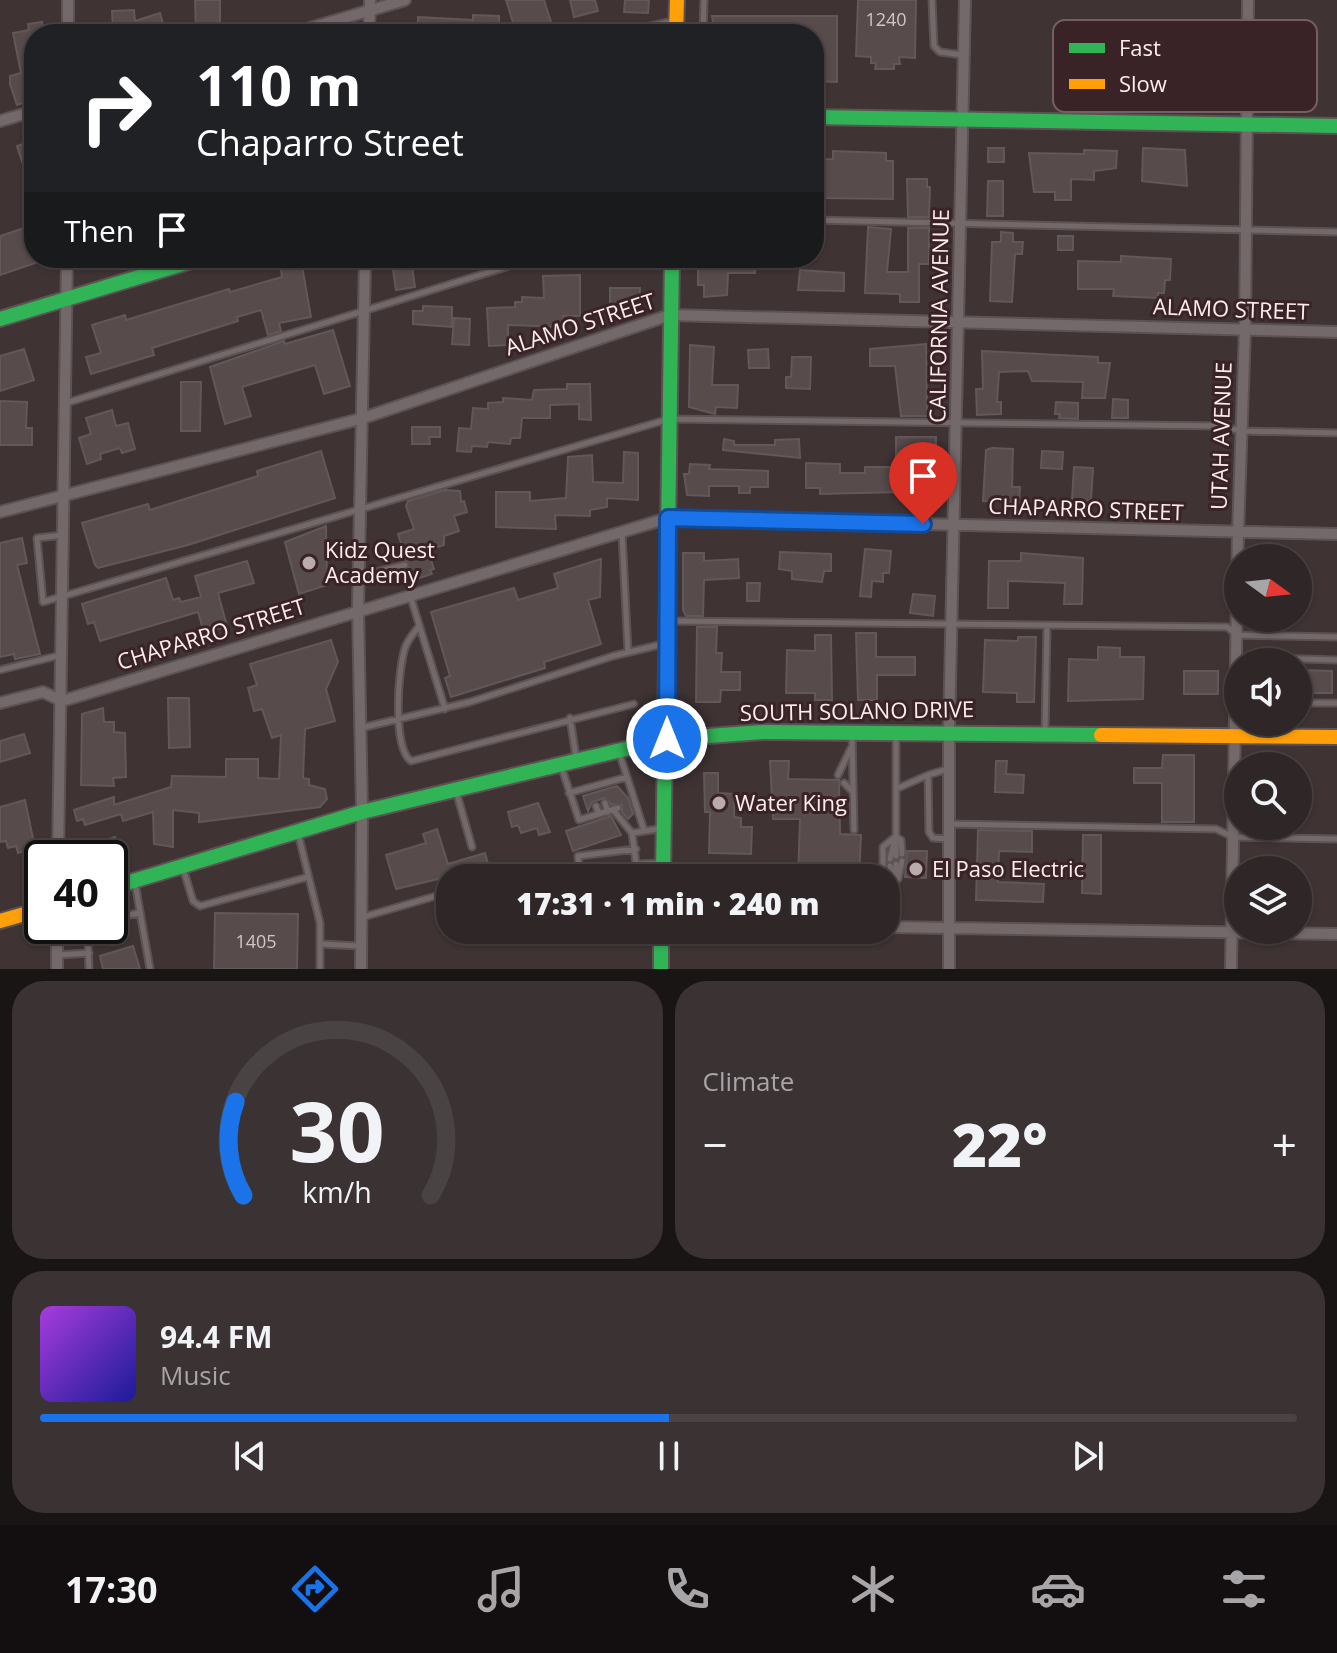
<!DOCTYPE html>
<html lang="en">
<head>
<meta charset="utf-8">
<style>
  :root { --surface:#2f2627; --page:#3b3233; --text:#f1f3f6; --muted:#a7a5a7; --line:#4a4344; --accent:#1a73e8 }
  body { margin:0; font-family:"Open Sans",sans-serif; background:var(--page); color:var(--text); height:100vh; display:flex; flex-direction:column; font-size:30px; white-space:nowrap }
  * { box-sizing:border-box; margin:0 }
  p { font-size:26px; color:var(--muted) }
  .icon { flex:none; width:44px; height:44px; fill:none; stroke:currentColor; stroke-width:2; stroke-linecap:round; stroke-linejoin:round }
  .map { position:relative; height:969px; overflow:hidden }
  .panel { display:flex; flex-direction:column; gap:12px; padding:12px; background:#1a1515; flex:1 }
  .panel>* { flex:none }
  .hud { position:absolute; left:24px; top:24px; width:800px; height:244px; border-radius:32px; box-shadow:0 2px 6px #0004,0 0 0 2px var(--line); background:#202124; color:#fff; overflow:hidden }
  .needle { width:52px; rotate:105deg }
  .tools { position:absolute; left:1224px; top:544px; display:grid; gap:16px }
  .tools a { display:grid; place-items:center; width:88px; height:88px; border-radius:50%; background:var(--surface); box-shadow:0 2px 6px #0004,0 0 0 2px var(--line); font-size:40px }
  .speed { position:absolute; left:24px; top:840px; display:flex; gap:16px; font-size:40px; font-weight:700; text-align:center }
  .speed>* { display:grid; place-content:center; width:104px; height:104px; border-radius:50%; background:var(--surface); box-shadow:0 2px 6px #0004,0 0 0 2px var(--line); line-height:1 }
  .speed .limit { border:4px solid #111; border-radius:12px; background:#fff; color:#111 }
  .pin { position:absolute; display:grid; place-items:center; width:68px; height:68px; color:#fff; margin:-82px -34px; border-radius:50% 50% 50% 0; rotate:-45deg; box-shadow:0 0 8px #0007 }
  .pin .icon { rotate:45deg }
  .me { position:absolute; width:88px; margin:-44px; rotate:0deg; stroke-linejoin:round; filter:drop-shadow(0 0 6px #0008) }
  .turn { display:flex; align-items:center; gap:28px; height:168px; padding:0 40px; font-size:36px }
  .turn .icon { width:104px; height:104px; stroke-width:2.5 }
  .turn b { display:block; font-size:56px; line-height:68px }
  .then { display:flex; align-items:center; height:76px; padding:0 40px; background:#0003; gap:16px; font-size:30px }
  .big { font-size:60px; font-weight:800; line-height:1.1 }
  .panel .card { flex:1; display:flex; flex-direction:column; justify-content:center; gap:12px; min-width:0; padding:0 28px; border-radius:32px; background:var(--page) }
  .panel .dial { align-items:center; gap:0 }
  .dial svg { height:208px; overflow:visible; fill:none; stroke:var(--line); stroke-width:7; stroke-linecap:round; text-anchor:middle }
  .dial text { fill:var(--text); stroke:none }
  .song { display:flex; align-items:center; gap:24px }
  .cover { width:96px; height:96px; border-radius:12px; background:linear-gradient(135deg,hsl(280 70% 55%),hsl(240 70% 35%)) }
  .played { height:8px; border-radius:4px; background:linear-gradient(90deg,var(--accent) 50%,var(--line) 50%) }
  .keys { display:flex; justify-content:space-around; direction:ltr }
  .heat { display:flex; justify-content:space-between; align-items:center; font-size:44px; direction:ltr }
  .panel .tiles { flex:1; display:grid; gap:12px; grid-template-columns:1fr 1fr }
  .card:last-child { grid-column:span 2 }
  .trip { position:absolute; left:436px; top:864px; width:464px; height:80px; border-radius:32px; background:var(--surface); box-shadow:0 2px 6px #0004,0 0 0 2px var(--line); font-weight:800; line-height:80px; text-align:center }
  .dock { display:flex; height:128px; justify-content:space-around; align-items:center; background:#130f10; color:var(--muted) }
  .dock .icon { width:56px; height:56px }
  .dock .selected { color:var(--accent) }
  .dock b { font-size:36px; color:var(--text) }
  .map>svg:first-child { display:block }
  .building { fill:#574b4c; stroke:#625859; stroke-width:2 }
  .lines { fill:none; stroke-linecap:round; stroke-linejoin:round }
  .lane-casing { stroke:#5d5253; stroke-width:9 }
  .street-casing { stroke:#5d5253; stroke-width:14 }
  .fast-casing { stroke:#5d5253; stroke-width:18 }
  .slow-casing { stroke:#5d5253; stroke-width:18 }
  .lane { stroke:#73696a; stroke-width:5 }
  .street { stroke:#73696a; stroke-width:10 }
  .fast { stroke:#30b455; stroke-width:14 }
  .slow { stroke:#ff9f0a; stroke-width:14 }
  .route-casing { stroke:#114b97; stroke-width:20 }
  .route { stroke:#1a73e8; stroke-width:14 }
  .poi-dot { fill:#baabad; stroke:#3a2327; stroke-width:3 }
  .labels { text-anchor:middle; stroke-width:6; stroke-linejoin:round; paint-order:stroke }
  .number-label { font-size:18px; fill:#d3c4c6 }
  .street-label { font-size:22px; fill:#fcecee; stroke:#3a2327 }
  .poi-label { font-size:22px; fill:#fcecee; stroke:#3a2327; text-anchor:start }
  .key { fill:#3a2327; stroke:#745f63; stroke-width:2 }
  .key-label { font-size:22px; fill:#fcecee }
</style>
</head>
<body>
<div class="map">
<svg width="1337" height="969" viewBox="0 0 1337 969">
  <rect width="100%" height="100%" fill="#3f3334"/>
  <path class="building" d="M195 0H220V22L212 23V31H196Z
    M506 0H544L552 25 531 32 529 25 515 29Z
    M570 0H595L598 11 574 17Z
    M625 0H649L648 13 624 12Z
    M858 0H916L915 58 899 57 900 64H894V69H875L876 63H871V57L856 56Z
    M134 10 135 21 160 13 166 34H148L146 27 113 28 112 11Z
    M473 15 499 16V34H405V24H418V17L473 20Z
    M712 16H837V82L814 81V34H715Z
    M42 22 44 34H34V99L17 105 10 84V76L21 73 13 33 29 30 28 24Z
    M34 140V191L32 192 17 146Z
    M988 148H1004V162H988Z
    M1143 148 1185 150 1187 186 1142 181Z
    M1084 150 1117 151 1116 168 1094 171V180L1071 179V200H1055V192H1034L1029 153 1084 154Z
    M833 151 886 153V161H893V199L822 198V177H814V160L833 159Z
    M907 179H927V187H930L929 217H908Z
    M988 181H1003V216H987Z
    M868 227 891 229 887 272H908V228H929V264H919V302H900V294L865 293Z
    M24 228 35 263 0 275V236Z
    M1001 232 1013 233V242H1023L1022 254H1015L1012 302 990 301 992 242H1001Z
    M1058 236H1073V250H1058Z
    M1121 256 1171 259 1170 280H1165L1164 293H1158V298L1113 296 1114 289H1078V261L1121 262Z
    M717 258H778V269L755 267V273H728L727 295 704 297V285H698V266L717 267Z
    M302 266 311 317 279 323 281 331 268 335 261 310 237 317 238 321 152 348 154 355 91 374 86 357 101 353 92 325 125 315 126 320 229 289 230 292 282 277 281 269Z
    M412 267 415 287 396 290 393 270Z
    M800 270 844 273V291L798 290Z
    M580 275V316H563V327L508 325V345L489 346 487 308 515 307V302H522V297L544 298 543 276Z
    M610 288H640L639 304 610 307Z
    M423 306 452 307V327L413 324V311H423Z
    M454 318 470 319 469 345 452 344Z
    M333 330 350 386 324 394 315 365 242 387 251 416 225 424 210 367 284 341 285 344Z
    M926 344 927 416H901L895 366H870V349Z
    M690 345 714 347 712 385H738L737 408 716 407 715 414 689 407Z
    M24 349 34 380 0 391V356Z
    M768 349 769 368H749L748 350Z
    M982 351 1098 357V363H1110L1105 398H1082L1083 382 1032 381 1028 371 999 372 997 402H1001V414L977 415 976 389H983Z
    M792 357H811L810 389 786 388V377H791Z
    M181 382H201L200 431H181Z
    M567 384H590L591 420 579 419V404L550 405V418H522L520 438H511L510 444 488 442 487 447 472 446 471 452 457 451 459 428 471 429 473 408 488 409V403L503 402V398L532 400 534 390 567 389Z
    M1113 399 1128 400V418H1112Z
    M0 401 27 402 26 428H32V445H0Z
    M1056 402 1078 403V419L1059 418 1060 414H1055Z
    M112 410 116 426 128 423 135 449 122 453 120 448 100 454 101 459 87 464 79 438 91 434 86 418Z
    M412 427H440V437H429L430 444H412Z
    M896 437H936V449H907V477H924L923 497H900V492L820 494V488H806V463L840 464V473H865V467H896Z
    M724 439 734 441V445H775V440L799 439 800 458 723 450Z
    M992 448 1013 449 1012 487H1020L1019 503 983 501 986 450Z
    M321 451 335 498 188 545 98 568 95 565 82 523 148 504 150 510 258 476 257 471Z
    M1042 451 1063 452 1062 469 1041 468Z
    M624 452 638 453V500L607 498V507L590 510V516L555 515 556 529 496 527V492H530V501L566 498 568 457 592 455 593 482 623 483Z
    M690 464 710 465 709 469 768 471V487H750V493H739V486H709V496L687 495 684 474H689Z
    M1074 467 1093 468 1091 501 1072 500Z
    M445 490 460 491 461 502 464 501 467 512 454 516 459 531 444 536V545L428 550 434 569 430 570 432 574 417 579 416 574 411 576 398 534 414 529 406 506 408 501Z
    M326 526 327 585 299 594 285 542Z
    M22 538 27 563 17 565 40 654 15 659 14 654 0 657V543Z
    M865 549 891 551 889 573H883V582L872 581 871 597 860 596Z
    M780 552 831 554V571H824L822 582 792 579V571L779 569Z
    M683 553H704V561L738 559 739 578 704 580 703 616H686L683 610Z
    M1021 553 1083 558 1082 604H1064L1065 583 1008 581V608H988L989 561H1021Z
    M601 559 600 597 588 600 601 644 544 662 545 668 451 697 445 678 450 676 431 612 514 588 518 600 558 588 554 574Z
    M247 561 254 583 218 593 227 626 204 633 198 612 100 641 94 622 88 624 82 604 166 578 173 600 179 598 181 602 201 597 195 576Z
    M747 583H760L759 601H747Z
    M913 594 935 596 933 616 910 613Z
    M697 627H717L716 653H722L721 672H740V690H721L720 702H696Z
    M856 633H876V657H915V675H877V700H858Z
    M815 635H831L832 700H815V693H786L787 650 815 651Z
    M1018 637H1036L1034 702H1017V693L983 692 985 640 1018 641Z
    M331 640 338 662 326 689 335 721 305 729 303 778 309 779V785L325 789 327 799 320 807 199 822V813L173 810V847L154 844 153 812 123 821 121 814 85 825 83 819 77 821 74 810 114 797V805L171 787 172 776 226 777V759H258V778L279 779 281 735 272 738 262 709 254 711 248 688 257 685 250 664Z
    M1098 647 1120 648V657H1144L1143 699 1068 701 1069 659 1098 660Z
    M1298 670 1332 671V693H1298Z
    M1184 671H1218V694H1184Z
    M168 698H189L190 747 169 748Z
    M103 708 104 722H114V732L125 733 126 777 113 778 114 786 81 785 82 714Z
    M24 734 30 753 0 762V741Z
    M1163 755H1194V822H1162V783H1134V768H1162Z
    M770 761H789L788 779 839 780 840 834 861 835 859 878H798L800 819H773Z
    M996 761H1007L1006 774 1024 775 1023 793 995 792Z
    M704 773H718V793L734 794V817L741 818V827H752L751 854 709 853 710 812H705Z
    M617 786 628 798 633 814 628 819 622 812V805L611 804 605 798 592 802 588 811 583 796Z
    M25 800 35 848 18 853 16 846 8 848 6 841 0 842V807Z
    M538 803 550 832 539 835 537 828 521 833 518 825 512 827 508 812Z
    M611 816 621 835 573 851 566 831Z
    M437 829 448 864 485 853 489 867 396 889 386 855 426 843 423 834Z
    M978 830 1032 831V852L999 851 998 882 1044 884 1043 902 976 900Z
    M1083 835H1101V894L1082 893Z
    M115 837 119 848 105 852 107 858H81L79 849Z
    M907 851H927L926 878 905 877Z
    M588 865H629L628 878H588Z
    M215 913 298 914 297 969H214Z
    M133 946 140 969H103L100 956Z"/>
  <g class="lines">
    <g class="lane-casing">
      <path id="lane" d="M932 0 934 46 940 52 963 55
        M616 34 673 21
        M703 34 704 0
        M814 220 1337 232
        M66 403 535 258
        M622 533 628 652
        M63 535 37 538 43 602 669 419 1219 426 1242 431 1337 433
        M359 576 405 565
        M410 595 445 709
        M669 621 1227 627 1237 635 1337 637
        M419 626C414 633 408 639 405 648 398 669 392 747 411 761L634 704
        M1271 662V658L1337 660
        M0 670 61 655
        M1298 703H1337
        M570 718 576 757
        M361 728 470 702 613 656 663 644
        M852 733 854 830
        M896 733V856
        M1045 733 1047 626
        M619 752 644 830
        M561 766 579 820 618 808
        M948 769 928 775 929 832 933 838 949 839
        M838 775 851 748
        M844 783 852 791
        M896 789 928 775
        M456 791 472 847
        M569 793 627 777
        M605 803 608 812
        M596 806 599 814
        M614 811 632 833
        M949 824 1216 829 1233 837 1337 839
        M298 833 320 923V969
        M896 837 901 840 902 854
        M890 859 895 838
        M638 864 662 863
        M890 866 895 883
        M183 868 193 901 200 906 308 877
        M497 878 579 868 578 856 636 849
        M638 878 632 833 664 828
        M898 879 902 861
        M135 883 150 969
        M895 883 883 875V847L895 837
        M363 917 450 892
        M110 919 139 913
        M893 926 896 864
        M320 944 360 946
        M58 955 89 953
        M89 969 88 942 94 926"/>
    </g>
    <g class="street-casing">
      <path id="street" d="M68 34V0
        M290 34 405 0
        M369 34 370 0
        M0 121 34 111
        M0 512 360 419 670 315 1337 332
        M0 703 43 692 62 701 668 518 1337 534
        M58 858 67 258
        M57 926V969
        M886 927 1337 934
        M361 969 362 812 358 609 365 258
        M949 969V731L965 0
        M1231 969 1238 533 1245 329 1248 0"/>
    </g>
    <g class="fast-casing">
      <path id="fast" d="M814 117 1337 126
        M0 319 202 258
        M663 878 672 258
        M110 888 362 812 667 739 763 732 1101 735
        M661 930V969"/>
    </g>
    <g class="slow-casing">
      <path id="slow" d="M676 34 677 0
        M1101 735 1337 737
        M0 921 42 909"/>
    </g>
    <use href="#lane" class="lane"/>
    <use href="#street" class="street"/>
    <use href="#fast" class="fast"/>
    <use href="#slow" class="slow"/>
  </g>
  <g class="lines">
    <g class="route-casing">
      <path id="route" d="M667 739 668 518 923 524"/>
    </g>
    <use href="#route" class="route"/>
  </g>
  <g class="poi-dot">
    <circle cx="309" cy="563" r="8"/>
    <circle cx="719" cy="803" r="8"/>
    <circle cx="916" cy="869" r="8"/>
  </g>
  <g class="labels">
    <g class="number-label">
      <text x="886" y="26">1240</text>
      <text x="256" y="948">1405</text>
    </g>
    <g class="street-label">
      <text transform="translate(1231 309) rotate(2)" y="8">ALAMO STREET</text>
      <text transform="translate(939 316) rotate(-89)" y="8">CALIFORNIA AVENUE</text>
      <text transform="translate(580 324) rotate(-18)" y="8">ALAMO STREET</text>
      <text transform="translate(1221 436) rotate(-88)" y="8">UTAH AVENUE</text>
      <text transform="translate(1086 509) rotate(2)" y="8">CHAPARRO STREET</text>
      <text transform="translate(211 634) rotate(-17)" y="8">CHAPARRO STREET</text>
      <text transform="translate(857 711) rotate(-1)" y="8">SOUTH SOLANO DRIVE</text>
    </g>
    <g class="poi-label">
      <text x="325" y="558">Kidz Quest<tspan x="325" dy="25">Academy</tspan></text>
      <text x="735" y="811">Water King</text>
      <text x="932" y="877">El Paso Electric</text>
    </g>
  </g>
  <rect x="1053" y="20" width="264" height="92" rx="12" class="key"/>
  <rect x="1069" y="43" width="36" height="10" fill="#30b455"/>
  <rect x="1069" y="79" width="36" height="10" fill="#ff9f0a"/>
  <g class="key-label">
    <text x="1119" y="56">Fast</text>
    <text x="1119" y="92">Slow</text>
  </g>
</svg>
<div class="tools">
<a><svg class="needle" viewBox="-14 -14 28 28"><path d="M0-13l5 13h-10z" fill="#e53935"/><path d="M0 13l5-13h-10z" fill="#a7a5a7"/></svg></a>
<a><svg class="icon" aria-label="sound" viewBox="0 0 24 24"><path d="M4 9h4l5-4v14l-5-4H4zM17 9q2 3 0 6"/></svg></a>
<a><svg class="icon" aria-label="search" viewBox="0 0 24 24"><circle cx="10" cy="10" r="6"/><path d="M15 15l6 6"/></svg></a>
<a><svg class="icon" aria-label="layers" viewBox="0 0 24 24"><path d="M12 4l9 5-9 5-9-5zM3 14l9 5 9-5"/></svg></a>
</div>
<div class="speed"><div class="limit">40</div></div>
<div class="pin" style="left:923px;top:524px;background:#d93025"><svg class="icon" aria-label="arrive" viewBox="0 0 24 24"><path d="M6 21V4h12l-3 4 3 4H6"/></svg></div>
<svg class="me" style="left:667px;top:739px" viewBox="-20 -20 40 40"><circle r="17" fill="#1a73e8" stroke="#fff" stroke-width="3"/><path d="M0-11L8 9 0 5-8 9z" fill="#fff"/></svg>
<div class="trip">17:31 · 1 min · 240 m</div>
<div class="hud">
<div class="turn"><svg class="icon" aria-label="right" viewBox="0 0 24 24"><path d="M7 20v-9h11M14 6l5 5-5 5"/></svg><div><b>110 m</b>Chaparro Street</div></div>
<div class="then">Then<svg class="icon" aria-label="arrive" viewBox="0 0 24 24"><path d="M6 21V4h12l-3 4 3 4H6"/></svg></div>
</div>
</div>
<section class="panel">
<div class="tiles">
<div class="card dial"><svg viewBox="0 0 100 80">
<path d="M14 69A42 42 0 1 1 86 69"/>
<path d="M14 69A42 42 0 0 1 11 33" stroke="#1a73e8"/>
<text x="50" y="56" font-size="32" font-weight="700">30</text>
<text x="50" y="72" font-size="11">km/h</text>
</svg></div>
<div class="card"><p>Climate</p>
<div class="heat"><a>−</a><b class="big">22°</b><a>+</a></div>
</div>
<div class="card">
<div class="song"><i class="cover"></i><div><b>94.4 FM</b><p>Music</p></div></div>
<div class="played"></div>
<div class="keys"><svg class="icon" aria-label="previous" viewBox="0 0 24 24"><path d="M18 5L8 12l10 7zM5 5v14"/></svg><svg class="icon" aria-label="pause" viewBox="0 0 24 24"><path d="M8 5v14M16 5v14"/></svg><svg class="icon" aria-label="next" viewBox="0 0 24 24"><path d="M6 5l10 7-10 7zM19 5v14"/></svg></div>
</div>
</div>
</section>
<nav class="dock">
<b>17:30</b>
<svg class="icon selected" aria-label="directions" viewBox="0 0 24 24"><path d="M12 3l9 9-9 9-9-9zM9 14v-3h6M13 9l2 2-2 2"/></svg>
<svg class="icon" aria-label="music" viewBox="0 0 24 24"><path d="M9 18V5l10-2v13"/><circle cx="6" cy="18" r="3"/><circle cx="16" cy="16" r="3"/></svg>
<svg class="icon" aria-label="phone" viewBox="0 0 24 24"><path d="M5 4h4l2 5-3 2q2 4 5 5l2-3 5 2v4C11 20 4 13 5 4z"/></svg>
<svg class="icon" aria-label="climate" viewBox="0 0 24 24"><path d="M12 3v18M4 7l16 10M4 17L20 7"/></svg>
<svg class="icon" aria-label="car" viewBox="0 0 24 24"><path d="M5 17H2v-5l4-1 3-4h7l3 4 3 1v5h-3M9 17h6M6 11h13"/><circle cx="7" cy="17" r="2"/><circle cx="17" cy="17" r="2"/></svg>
<svg class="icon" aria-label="filters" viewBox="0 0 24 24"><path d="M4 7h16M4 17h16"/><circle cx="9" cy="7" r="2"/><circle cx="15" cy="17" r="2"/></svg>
</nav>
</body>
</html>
